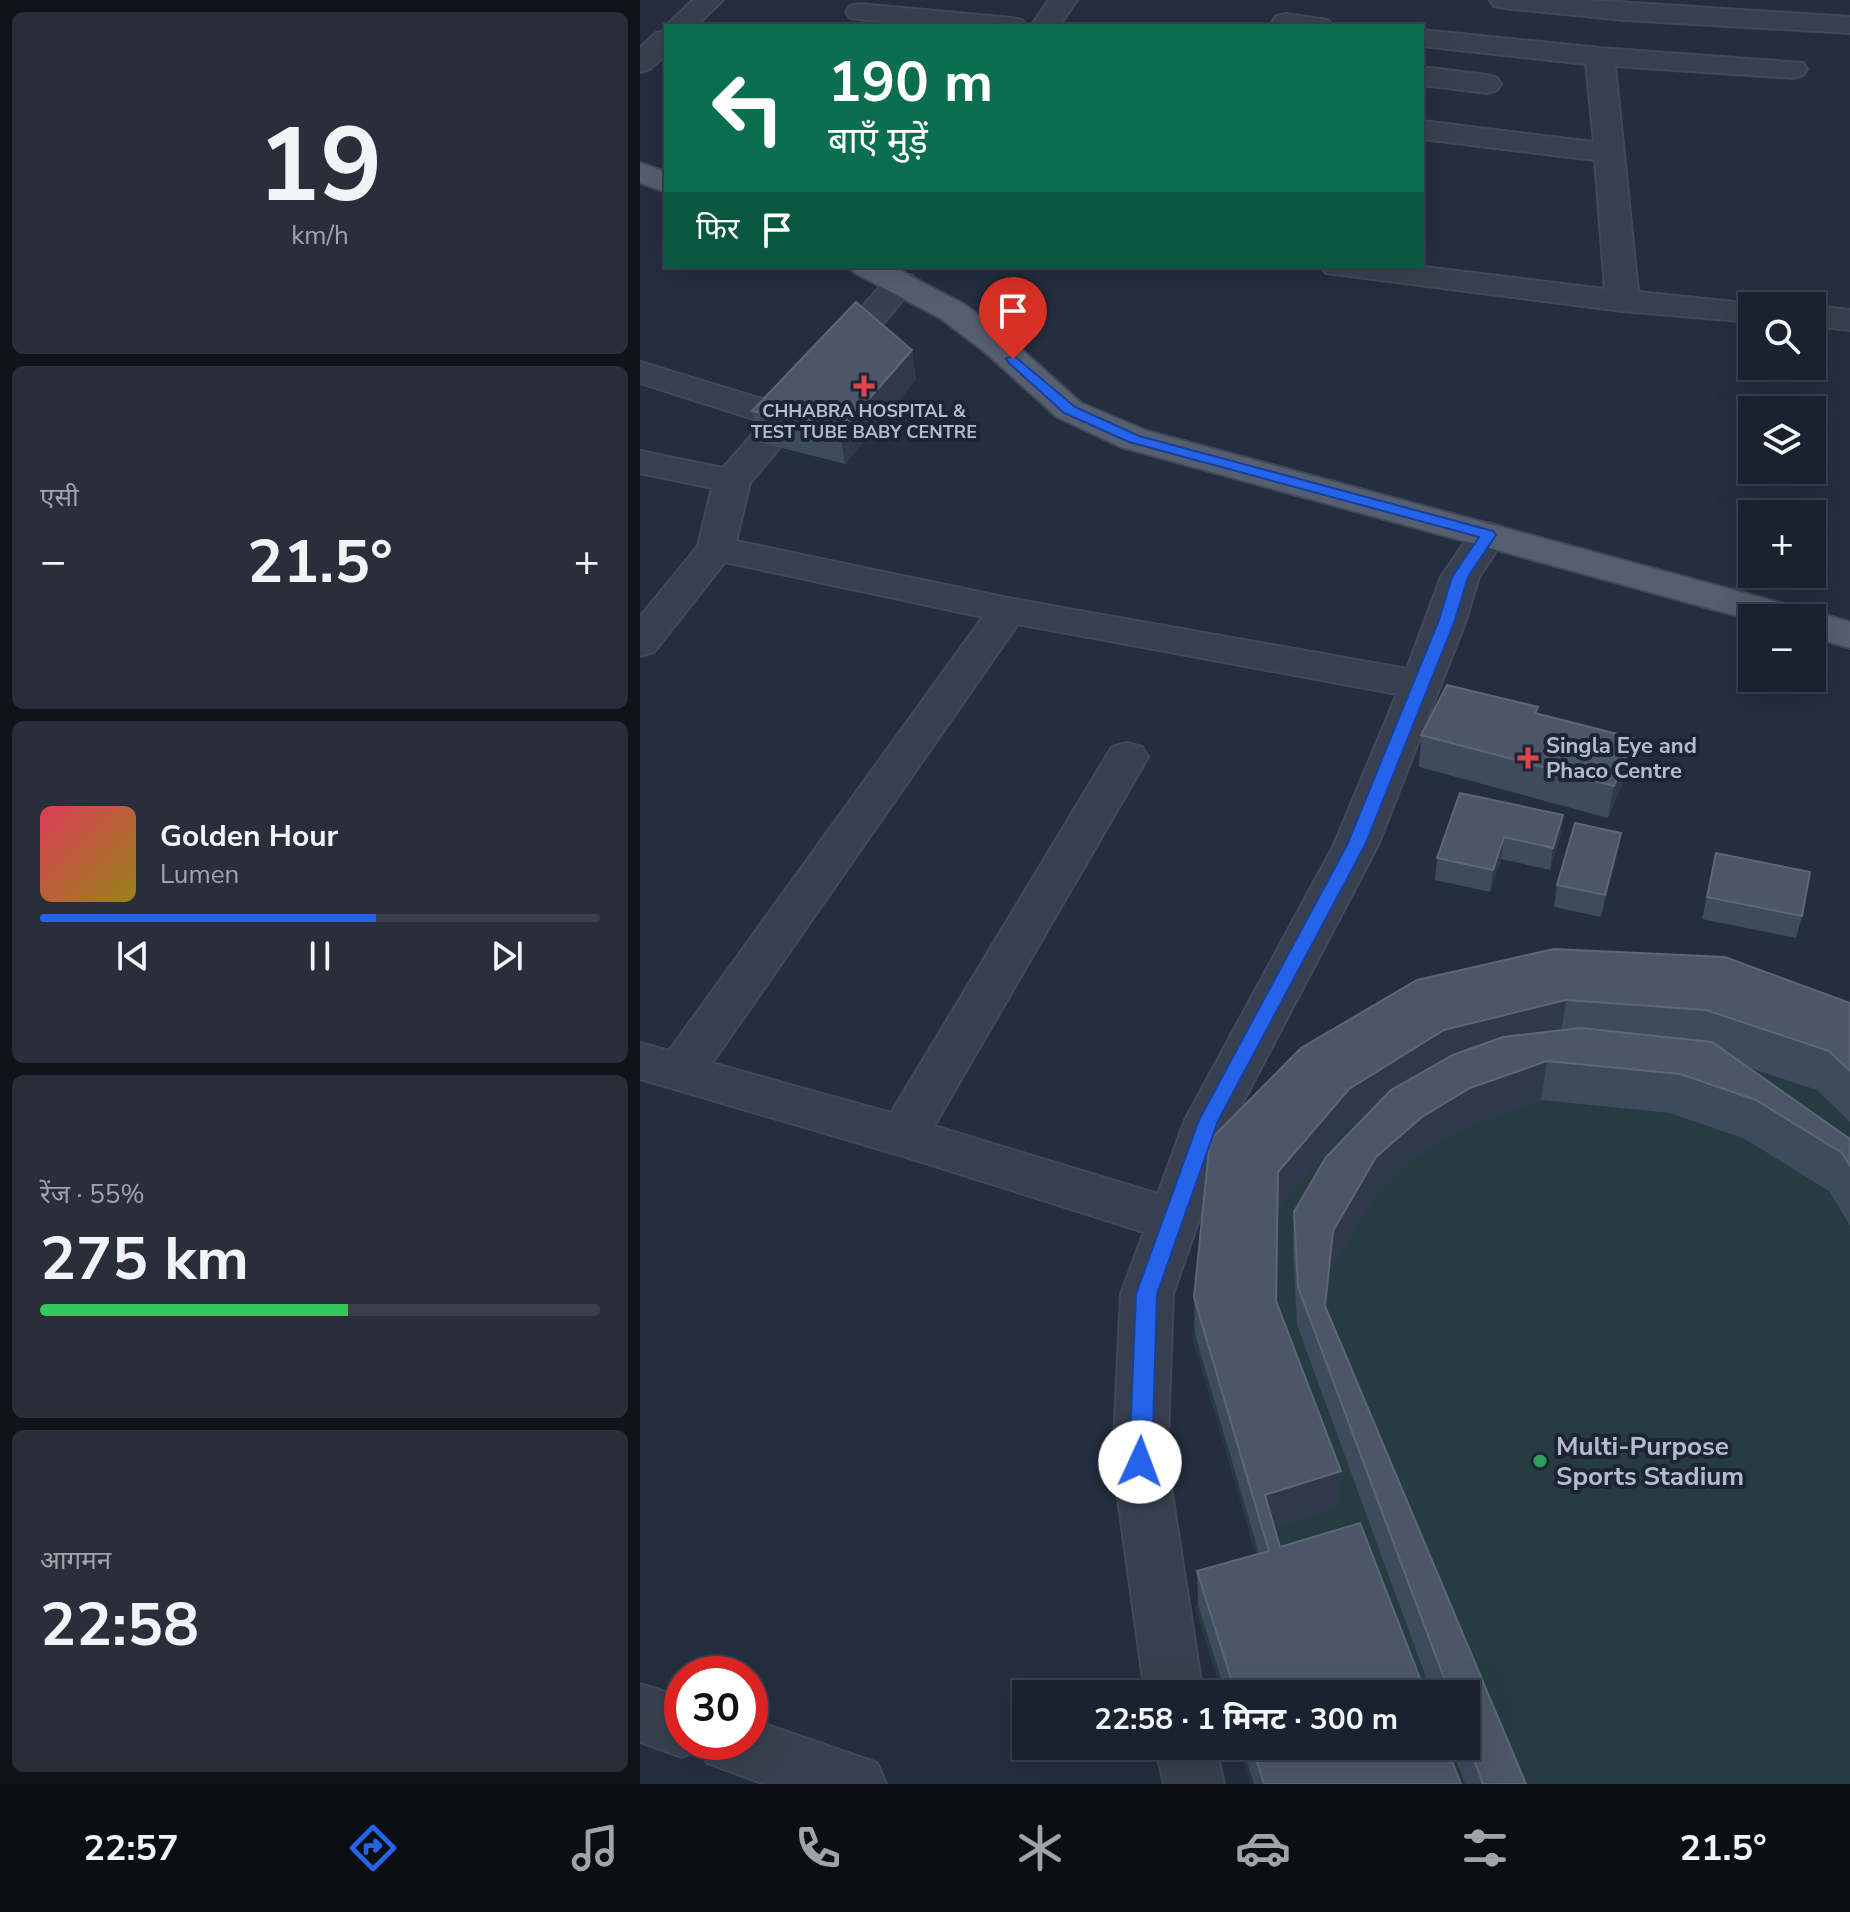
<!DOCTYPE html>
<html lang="hi">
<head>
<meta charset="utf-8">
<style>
  :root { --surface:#1b222f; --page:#282f3b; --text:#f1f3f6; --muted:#a0a4aa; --line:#393f4b; --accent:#2563eb }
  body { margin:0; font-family:"Nunito Sans","Noto Sans Devanagari",sans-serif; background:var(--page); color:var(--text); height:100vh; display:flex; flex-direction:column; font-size:30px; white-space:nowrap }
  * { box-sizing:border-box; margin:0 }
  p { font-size:26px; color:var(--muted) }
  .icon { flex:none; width:44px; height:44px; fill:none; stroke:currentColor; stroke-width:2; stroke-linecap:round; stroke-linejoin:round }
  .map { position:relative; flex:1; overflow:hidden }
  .sheet { display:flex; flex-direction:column; gap:12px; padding:12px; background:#0f131a; width:640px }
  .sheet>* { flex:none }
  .top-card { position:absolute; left:24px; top:24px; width:760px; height:244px; border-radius:0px; box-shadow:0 8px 32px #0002,0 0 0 2px var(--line); background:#0b6e4f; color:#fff; overflow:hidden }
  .buttons { position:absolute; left:1098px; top:292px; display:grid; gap:16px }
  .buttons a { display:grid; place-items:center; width:88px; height:88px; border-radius:0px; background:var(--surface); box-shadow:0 8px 32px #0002,0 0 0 2px var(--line); font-size:40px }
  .speed { position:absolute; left:24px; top:1656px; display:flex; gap:16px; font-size:40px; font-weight:700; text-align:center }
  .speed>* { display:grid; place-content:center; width:104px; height:104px; border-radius:50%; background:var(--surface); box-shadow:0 8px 32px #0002,0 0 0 2px var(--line); line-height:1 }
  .speed .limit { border:12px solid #d22; background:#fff; color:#111 }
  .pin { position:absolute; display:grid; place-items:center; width:68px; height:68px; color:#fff; margin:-82px -34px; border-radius:50% 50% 50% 0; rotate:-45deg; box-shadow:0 0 8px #0007 }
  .pin .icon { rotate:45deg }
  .me { position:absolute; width:88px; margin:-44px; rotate:2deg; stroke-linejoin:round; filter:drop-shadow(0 0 6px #0008) }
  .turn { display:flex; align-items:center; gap:28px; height:168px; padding:0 32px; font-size:36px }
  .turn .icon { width:104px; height:104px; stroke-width:2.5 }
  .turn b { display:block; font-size:56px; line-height:68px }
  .then { display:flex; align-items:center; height:76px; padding:0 32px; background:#0003; gap:16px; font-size:30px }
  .big { font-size:60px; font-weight:700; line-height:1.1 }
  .sheet .card { flex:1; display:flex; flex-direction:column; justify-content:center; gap:12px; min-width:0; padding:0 28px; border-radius:12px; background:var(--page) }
  .sheet .dial { align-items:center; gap:0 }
  .dial b { font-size:104px; line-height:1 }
  .song { display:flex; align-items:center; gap:24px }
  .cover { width:96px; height:96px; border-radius:12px; background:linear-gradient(135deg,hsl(350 70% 55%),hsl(50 70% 35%)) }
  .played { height:8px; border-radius:4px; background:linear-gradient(90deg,var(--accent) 60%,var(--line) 60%) }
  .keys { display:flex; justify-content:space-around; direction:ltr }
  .heat { display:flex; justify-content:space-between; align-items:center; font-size:44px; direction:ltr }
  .charge { height:12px; border-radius:6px; background:linear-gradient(90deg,#34c759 55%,var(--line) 0) }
  .trip { position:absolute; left:372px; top:1680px; width:468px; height:80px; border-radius:0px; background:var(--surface); box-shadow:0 8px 32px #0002,0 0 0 2px var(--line); font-weight:700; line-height:80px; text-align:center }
  .menu { display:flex; height:128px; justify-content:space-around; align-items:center; background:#0b0e13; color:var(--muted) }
  .menu .icon { width:56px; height:56px }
  .menu .selected { color:var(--accent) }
  .menu b { font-size:36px; color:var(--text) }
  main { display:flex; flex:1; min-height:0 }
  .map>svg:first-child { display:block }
  .green { fill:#263c40 }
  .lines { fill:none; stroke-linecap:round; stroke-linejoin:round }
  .minor-casing { stroke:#414958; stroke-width:4 }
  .major-casing { stroke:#414958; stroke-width:4 }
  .minor { fill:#38404f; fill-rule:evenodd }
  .major { fill:#565f6f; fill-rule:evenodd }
  .wall { fill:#3e4a5d }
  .shaded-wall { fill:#2e3a4c }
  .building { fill:#4b5769; stroke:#5b6678; stroke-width:2 }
  .route { fill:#2563eb; stroke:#184099; stroke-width:2 }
  .health-dot { fill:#e0444e; stroke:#1d2534; stroke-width:3 }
  .leisure-dot { fill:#2e9e5b; stroke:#1d2534; stroke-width:3 }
  .labels { text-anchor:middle; stroke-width:8; stroke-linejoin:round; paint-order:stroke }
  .far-poi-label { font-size:18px; font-weight:bold; fill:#b4bbca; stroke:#1d2534 }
  .poi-label { font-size:22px; font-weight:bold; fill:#b4bbca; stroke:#1d2534; text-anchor:start }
  .near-poi-label { font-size:26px; font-weight:bold; fill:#b4bbca; stroke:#1d2534; text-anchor:start }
</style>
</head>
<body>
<main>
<section class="sheet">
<div class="card dial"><b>19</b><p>km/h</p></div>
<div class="card"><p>एसी</p>
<div class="heat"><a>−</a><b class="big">21.5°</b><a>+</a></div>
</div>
<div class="card">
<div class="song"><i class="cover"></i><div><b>Golden Hour</b><p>Lumen</p></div></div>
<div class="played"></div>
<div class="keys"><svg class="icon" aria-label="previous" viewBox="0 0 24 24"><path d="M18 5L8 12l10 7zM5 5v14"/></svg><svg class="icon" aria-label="pause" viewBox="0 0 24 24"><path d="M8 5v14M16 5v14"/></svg><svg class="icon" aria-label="next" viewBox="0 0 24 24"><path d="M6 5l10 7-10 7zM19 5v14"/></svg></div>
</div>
<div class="card"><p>रेंज · 55%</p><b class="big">275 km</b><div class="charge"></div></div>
<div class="card"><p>आगमन</p><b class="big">22:58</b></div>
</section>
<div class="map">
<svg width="1210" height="1784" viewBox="0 0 1210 1784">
  <rect width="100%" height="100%" fill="#242e3f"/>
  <path class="green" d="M1210 1051V1784H610L598 1746H826V1694H582L555 1607 625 1586 552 1336 568 1180 657 1088Z"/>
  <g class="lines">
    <g class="minor-casing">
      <path id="minor" d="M53 0H83L56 26H26Z
        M409 0H437L419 26H391Z
        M850 0H947L1210 17V33L985 20 864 8 854 6Z
        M220 4 372 18 382 20 386 26H282L210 18 206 12 210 6Z
        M646 14 688 20 692 26H635L632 22 636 16Z
        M782 30 960 48 1163 63 1167 69 1163 75 1153 78 975 66 998 292 1124 305 1112 306V322L982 311 686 273 681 266H776L965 289 955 160 782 139V121L954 142 946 64 782 46Z
        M26 31V54L10 69 0 72V48L16 33Z
        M782 67 847 75 857 78 861 84 857 90 847 93 782 85Z
        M261 273 273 276 277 283 110 483 96 541 368 598 767 669 801 577 835 527 848 523 861 527 867 535 839 577 826 620 738 845 593 1121 533 1294 527 1462 563 1694H505L473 1462 481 1294 504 1232 263 1156 0 1079V1043L29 1051 343 617 85 562 14 652 0 656V617L58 546 72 488 0 473V451L83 468 123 422 0 383V362L139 404 249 276ZM378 624 757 694 694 845 545 1120 518 1194 294 1126 508 757 502 747 487 743 472 747 251 1113 72 1063Z
        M1172 306 1210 310V330L1172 326Z
        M0 1684 42 1697V1742H110V1719L237 1763 246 1784H125L67 1763 61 1749 42 1757 0 1742Z
        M515 1746H575L584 1784H524Z"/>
    </g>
    <g class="major-casing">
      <path id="major" d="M0 163 26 172V192L0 183Z
        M210 266H251L324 304 369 338 441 403 507 431 1163 609 1165 613 1172 611 1210 622V648L1172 637V618H1112V620L481 447 417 417 345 352 300 318 215 273Z"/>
    </g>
    <use href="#minor" class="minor"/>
    <use href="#major" class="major"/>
  </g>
  <path class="wall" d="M272 350 276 380 205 464 118 442 112 411Z
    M898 707 897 714 993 738 988 770 968 818 779 767 781 735Z
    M923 815 920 837 910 870 861 859 850 892 795 880 797 858Z
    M981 833 977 855 961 917 914 907 917 885Z
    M1076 853 1162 916 1156 938 1062 919Z
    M777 980 1210 1003V1122L1177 1090 1107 1067 1210 1139V1226L1189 1191 1105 1139 1030 1113 901 1100 825 1127 778 1155 734 1196 691 1269 686 1310 886 1784H825L811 1746H826V1694H792L657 1325 653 1250 654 1212 726 1116 707 1128 637 1210 636 1301 701 1471 698 1507 634 1527 640 1547 786 1694H586L558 1605 557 1571 619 1554 555 1334 554 1297Z
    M602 1746H806L821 1784H614Z"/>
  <path class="shaded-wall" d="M272 350 276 380 205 464 200 432Z
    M993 738 988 770 968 818 974 786Z
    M923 815 920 837 910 870 913 848Z
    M981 833 977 855 961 917 965 895Z
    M864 837 861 859 850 892 853 870Z
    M926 1000 920 1040 800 1070 707 1128 637 1211 638 1172 709 1089 804 1030Z
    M907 1061 901 1100 825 1127 778 1155 734 1196 691 1269 683 1343 685 1306 693 1231 736 1157 782 1117 830 1088Z
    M701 1471 698 1507 624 1530 625 1495Z"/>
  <path class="building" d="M216 302 272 350 200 432 112 411Z
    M807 685 898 707 895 713 993 738 974 786 781 735Z
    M820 793 923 815 913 848 864 837 853 870 797 858Z
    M935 823 981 833 965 895 917 885Z
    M1076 853 1170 872 1162 916 1067 897Z
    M914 949 1085 957 1210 1003V1071L1189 1051 1066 1010 926 1000 804 1030 709 1089 638 1172 636 1301 701 1471 625 1495 640 1547 720 1523 786 1694H596L557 1571 629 1551 554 1297 570 1140 661 1048 777 980Z
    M941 1028 1072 1042 1210 1139V1166L1202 1153 1116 1100 1040 1074 907 1061 830 1088 782 1117 736 1157 693 1231 685 1306 886 1784H843L826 1738V1694H810L658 1287 654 1212 686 1157 751 1090 813 1055 863 1037Z
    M612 1746H806L821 1784H624Z"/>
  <path class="route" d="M373 355 435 407 499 436 853 531 856 535 828 577 815 620 725 845 578 1121 517 1294 512 1462 508 1470 500 1473 492 1470 489 1462 496 1294 559 1120 707 845 799 620 812 577 839 537 489 442 424 413 368 362 366 359Z"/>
  <g class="health-dot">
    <path d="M220 374h8v8h8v8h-8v8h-8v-8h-8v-8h8z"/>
    <path d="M884 746h8v8h8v8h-8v8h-8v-8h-8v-8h8z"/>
  </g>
  <circle class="leisure-dot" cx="900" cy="1461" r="8"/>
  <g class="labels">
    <g class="far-poi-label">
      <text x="224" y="417">CHHABRA HOSPITAL &amp;<tspan x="224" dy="21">TEST TUBE BABY CENTRE</tspan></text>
    </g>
    <g class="poi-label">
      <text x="906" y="753">Singla Eye and<tspan x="906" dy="25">Phaco Centre</tspan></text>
    </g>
    <g class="near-poi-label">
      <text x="916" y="1455">Multi-Purpose<tspan x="916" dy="30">Sports Stadium</tspan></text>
    </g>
  </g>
</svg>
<div class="buttons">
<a><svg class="icon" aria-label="search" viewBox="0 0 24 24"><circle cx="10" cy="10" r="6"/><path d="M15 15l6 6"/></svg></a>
<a><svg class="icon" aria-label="layers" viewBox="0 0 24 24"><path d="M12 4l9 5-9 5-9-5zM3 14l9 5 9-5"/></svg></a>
<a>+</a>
<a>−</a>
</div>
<div class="speed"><div class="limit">30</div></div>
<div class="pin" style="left:373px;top:359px;background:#d93025"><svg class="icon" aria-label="arrive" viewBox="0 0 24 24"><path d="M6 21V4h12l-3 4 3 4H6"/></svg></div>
<svg class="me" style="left:500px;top:1462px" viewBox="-20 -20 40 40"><circle r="19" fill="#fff"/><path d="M0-13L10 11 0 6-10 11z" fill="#2563eb"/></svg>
<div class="trip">22:58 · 1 मिनट · 300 m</div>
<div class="top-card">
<div class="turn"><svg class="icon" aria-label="left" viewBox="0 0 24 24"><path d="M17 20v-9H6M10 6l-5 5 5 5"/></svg><div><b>190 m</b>बाएँ मुड़ें</div></div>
<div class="then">फिर<svg class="icon" aria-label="arrive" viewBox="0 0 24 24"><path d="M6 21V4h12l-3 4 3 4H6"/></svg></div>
</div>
</div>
</main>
<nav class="menu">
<b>22:57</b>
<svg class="icon selected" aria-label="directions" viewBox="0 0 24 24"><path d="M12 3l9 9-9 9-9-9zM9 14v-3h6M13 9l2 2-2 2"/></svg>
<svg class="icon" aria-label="music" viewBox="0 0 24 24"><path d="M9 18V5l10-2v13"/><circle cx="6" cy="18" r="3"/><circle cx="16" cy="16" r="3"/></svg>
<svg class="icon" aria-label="phone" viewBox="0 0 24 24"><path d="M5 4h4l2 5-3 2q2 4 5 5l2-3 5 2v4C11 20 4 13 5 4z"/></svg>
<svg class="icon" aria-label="climate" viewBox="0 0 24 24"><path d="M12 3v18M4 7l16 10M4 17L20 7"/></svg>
<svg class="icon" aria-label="car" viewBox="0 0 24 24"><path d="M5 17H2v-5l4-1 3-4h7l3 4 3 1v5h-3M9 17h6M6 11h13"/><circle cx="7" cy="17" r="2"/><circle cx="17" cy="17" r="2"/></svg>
<svg class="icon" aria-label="filters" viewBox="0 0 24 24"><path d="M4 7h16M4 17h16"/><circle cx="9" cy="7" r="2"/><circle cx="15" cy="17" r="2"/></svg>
<b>21.5°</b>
</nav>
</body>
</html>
